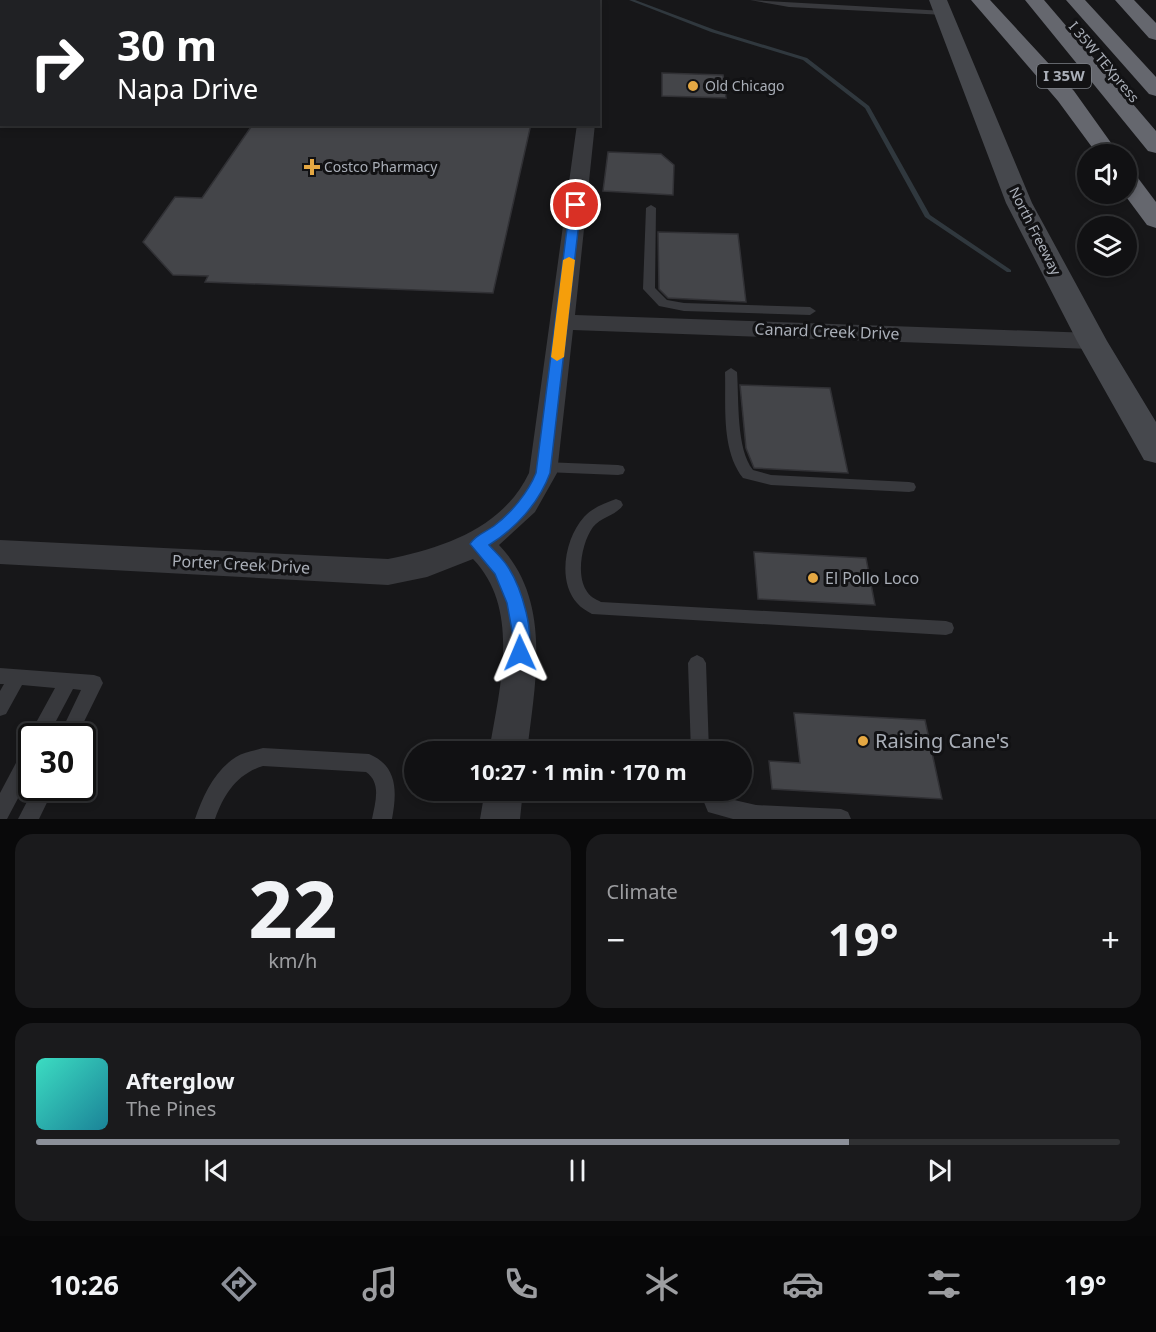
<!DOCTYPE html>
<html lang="en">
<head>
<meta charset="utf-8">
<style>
  :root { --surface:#111113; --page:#1a1a1c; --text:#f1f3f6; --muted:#9c9da0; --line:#303133; --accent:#8c9099 }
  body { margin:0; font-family:"Noto Sans",sans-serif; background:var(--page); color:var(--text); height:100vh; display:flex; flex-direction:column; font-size:22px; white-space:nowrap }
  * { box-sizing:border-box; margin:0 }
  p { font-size:20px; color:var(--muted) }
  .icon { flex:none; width:33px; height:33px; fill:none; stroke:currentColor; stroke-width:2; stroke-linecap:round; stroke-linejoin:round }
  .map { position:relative; height:819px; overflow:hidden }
  .panel { display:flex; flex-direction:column; gap:15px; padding:15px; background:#09090a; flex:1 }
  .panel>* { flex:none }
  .top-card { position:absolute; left:0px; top:0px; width:600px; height:126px; box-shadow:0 3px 9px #0003,0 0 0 2px var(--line); background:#202124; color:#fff; overflow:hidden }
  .buttons { position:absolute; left:1077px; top:144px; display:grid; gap:12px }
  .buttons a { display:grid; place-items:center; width:60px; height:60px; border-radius:50%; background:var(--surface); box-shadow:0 3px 9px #0003,0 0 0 2px var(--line); font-size:30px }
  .speed { position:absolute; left:18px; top:723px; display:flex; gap:12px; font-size:30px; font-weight:700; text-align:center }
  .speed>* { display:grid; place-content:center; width:78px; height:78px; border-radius:50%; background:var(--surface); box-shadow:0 3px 9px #0003,0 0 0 2px var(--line); line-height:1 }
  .speed .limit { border:3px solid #111; border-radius:9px; background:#fff; color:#111 }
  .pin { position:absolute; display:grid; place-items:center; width:51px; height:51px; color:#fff; margin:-26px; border:3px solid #fff; border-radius:50%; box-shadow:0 2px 6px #0007 }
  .me { position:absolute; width:66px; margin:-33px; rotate:359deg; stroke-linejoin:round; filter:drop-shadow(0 0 4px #0008) }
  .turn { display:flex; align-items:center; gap:21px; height:126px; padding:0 18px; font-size:27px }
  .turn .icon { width:78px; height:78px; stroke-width:2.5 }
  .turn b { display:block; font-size:42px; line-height:51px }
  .big { font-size:45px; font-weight:700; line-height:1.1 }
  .panel .tile { flex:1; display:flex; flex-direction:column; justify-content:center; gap:9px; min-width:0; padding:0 21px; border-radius:18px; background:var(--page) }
  .panel .dial { align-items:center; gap:0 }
  .dial b { font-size:78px; line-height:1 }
  .song { display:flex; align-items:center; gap:18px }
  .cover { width:72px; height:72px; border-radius:9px; background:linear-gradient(135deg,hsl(170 70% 55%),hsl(190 70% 35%)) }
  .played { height:6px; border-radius:3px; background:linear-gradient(90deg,var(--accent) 75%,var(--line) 75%) }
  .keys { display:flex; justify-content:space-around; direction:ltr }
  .heat { display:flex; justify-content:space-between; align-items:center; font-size:33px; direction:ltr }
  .panel .tiles { flex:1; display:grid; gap:15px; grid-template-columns:1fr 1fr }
  .tile:last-child { grid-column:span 2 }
  .trip { position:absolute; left:404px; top:741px; width:348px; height:60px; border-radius:30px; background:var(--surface); box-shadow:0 3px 9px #0003,0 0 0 2px var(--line); font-weight:700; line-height:60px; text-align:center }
  .dock { display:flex; height:96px; justify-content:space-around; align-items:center; background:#070708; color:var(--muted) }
  .dock .icon { width:42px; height:42px }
  .dock .current { color:var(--accent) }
  .dock b { font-size:27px; color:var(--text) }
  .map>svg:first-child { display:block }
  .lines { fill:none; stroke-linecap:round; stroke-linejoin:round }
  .stream { fill:#30383e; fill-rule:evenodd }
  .building { fill:#444549; stroke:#313135; stroke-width:1.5 }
  .lane { fill:#38393d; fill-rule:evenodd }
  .street { fill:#38393d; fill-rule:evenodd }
  .secondary { fill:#46484d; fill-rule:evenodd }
  .highway { fill:#65676e; fill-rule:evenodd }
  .route { fill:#1a73e8; stroke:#114b97; stroke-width:1.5 }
  .slow { fill:#f59e0b }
  .poi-dot { fill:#e5a843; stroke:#121214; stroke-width:2 }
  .labels { text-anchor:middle; stroke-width:6; stroke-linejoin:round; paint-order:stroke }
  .far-street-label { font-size:14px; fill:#aaafb8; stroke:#121214 }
  .far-poi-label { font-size:14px; fill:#aaafb8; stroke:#121214; text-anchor:start }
  .shield { fill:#121214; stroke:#7c8087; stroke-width:1.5 }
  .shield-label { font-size:15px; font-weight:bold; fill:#aaafb8 }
  .street-label { font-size:16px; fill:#aaafb8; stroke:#121214 }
  .poi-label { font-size:16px; fill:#aaafb8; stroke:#121214; text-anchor:start }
  .near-poi-label { font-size:20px; fill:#aaafb8; stroke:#121214; text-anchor:start }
</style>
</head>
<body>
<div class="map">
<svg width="1156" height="819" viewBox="0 0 1156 819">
  <rect width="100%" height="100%" fill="#171719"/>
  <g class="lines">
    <path class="stream" d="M629 0H635L715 30 807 58 869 106 930 215 1011 270V272H1007L925 217 865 108 803 60 711 32Z"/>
  </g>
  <path class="building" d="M662 73 723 75 726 98 662 96Z
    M253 124H531L493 293 205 282 208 276 173 275 143 242 175 197 202 198Z
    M608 152 661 154 674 165 673 195 603 191Z
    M658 232 738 234 746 302 668 298 659 289Z
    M740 385 830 388 848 473 754 468 746 448Z
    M754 552 866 558 875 605 758 599Z
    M794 713 925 720 942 799 772 789 769 761 800 763Z"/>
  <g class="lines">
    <path class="lane" d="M216 0H224L216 2Z
      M454 0H462L454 2Z
      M750 0 945 11 949 13 945 15 789 7Z
      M651 205 656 208 655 288 667 300 684 303 810 307 816 311 810 315 684 311 659 306 643 289 646 208Z
      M731 368 737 372C739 399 736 449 753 470L771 475 909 482 914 483 916 487 914 491 909 492 771 485 743 478C721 450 726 406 725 372Z
      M544 462 618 465 623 466 625 470 623 474 618 475 544 472 539 471 537 467 539 463Z
      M616 499 621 501 623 505C617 515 601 517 593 527 582 542 576 574 586 590 589 596 595 599 601 602L946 621 952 623 954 628 952 633 946 635 592 614C587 611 581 608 577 603 557 581 565 538 584 517 592 508 605 503 616 499Z
      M697 655 703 658 706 663 709 752H691L688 663 691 658Z
      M0 668 94 675 100 677 103 683 77 736H59L81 690 73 689 48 736H32V740L30 736 32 730 55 688 22 685 6 714 0 716V691L4 684H0Z
      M32 743V772L7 819H0V793L25 746Z
      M263 748 369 754C398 766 397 792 392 819H372C375 803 382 783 366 772L263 766C237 774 224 794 215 819H195C203 796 214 771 236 757 244 752 254 751 263 748Z
      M34 788H54L39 819H18Z
      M699 790H718L721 797 756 805 841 809 848 812 851 819H733L708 812Z"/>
    <path class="street" d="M0 9H2V17H0Z
      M577 124H595L575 315 1092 333 1101 335 1104 341 1101 347 1092 349 573 330 557 473 535 512 499 545C553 601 535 683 527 752H489C499 690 522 610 473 559L427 577 388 585 0 564V540L388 559C443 548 503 528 529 473Z
      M485 790H523L520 819H480Z"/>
    <path class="secondary" d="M27 0H45L26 2Z
      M929 0H947L1032 203 1107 341 1156 422V463L1144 460 1139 451 1077 341 1006 203Z
      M2 33V45L0 46V34Z"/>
    <path class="highway" d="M971 0H990L1074 91 1119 154H1097L1058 101Z
      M1025 0H1044L1156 131V153L1148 151Z
      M1066 0H1085L1156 77V96L1149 94Z
      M1115 0H1134L1156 23V40L1149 38Z
      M1126 172 1135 174 1156 202V228L1147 225 1124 194H1126Z"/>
  </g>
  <path class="route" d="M576 202 581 205 550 473C539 503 516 528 489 545 495 552 503 559 508 567 521 587 537 636 526 658L520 661 514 658 511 653 513 636 507 603 495 574 470 544C475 535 486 532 494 526 511 513 528 493 536 473L570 205Z"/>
  <path class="slow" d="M569 257 575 260 564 357 557 361 551 357 563 260Z"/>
  <g class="poi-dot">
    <circle cx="693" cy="86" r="6"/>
    <path d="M309 158h6v6h6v6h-6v6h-6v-6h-6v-6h6z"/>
    <circle cx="813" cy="578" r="6"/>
    <circle cx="863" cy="741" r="6"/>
  </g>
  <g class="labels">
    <g class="far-street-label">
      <text transform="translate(1104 62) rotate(50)" y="5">I 35W TEXpress</text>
      <text transform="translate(1035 231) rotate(63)" y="5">North Freeway</text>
    </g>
    <g class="far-poi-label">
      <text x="705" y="91">Old Chicago</text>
      <text x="324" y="172">Costco Pharmacy</text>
    </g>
    <rect class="shield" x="1037" y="64" width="54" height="24" rx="4.5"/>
    <g class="shield-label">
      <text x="1064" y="81">I 35W</text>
    </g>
    <g class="street-label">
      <text transform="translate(827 331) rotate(2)" y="6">Canard Creek Drive</text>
      <text transform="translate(241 564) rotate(3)" y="6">Porter Creek Drive</text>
    </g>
    <g class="poi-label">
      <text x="825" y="584">El Pollo Loco</text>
    </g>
    <g class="near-poi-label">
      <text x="875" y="748">Raising Cane's</text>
    </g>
  </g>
</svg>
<div class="buttons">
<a><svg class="icon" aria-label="sound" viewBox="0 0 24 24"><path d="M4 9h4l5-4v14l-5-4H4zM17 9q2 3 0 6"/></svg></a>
<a><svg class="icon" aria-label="layers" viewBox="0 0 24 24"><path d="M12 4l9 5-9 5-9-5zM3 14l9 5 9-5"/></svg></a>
</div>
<div class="speed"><div class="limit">30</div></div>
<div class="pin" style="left:576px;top:205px;background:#d93025"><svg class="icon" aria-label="arrive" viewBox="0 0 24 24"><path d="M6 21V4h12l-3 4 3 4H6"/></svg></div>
<svg class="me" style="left:520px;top:653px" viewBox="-20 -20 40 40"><path d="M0-17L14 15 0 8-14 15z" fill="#1a73e8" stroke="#fff" stroke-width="4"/></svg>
<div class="trip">10:27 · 1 min · 170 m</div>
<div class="top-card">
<div class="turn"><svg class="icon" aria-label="right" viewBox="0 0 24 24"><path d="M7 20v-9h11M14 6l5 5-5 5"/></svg><div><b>30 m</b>Napa Drive</div></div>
</div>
</div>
<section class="panel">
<div class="tiles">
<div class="tile dial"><b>22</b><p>km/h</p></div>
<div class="tile"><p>Climate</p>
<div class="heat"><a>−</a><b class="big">19°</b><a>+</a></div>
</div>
<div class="tile">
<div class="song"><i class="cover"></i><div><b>Afterglow</b><p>The Pines</p></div></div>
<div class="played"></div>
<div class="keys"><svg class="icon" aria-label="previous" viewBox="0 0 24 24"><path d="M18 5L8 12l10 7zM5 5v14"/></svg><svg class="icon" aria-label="pause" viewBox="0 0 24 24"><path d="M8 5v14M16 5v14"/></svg><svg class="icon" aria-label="next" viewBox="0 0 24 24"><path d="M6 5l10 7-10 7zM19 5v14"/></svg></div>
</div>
</div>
</section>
<nav class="dock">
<b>10:26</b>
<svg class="icon current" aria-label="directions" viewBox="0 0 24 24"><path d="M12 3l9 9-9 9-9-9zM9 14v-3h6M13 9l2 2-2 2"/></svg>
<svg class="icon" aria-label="music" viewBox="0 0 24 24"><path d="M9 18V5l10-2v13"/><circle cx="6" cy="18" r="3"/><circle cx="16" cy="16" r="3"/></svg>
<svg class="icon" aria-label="phone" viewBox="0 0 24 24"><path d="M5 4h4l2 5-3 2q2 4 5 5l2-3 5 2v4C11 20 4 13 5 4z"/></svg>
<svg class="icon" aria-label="climate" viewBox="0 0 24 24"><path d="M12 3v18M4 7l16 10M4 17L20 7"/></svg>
<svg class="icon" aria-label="car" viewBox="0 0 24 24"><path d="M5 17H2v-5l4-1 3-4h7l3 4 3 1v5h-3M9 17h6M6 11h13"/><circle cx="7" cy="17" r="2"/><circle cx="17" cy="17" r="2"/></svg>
<svg class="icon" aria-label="filters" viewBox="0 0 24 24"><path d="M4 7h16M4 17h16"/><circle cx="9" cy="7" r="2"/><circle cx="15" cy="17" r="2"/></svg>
<b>19°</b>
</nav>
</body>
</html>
